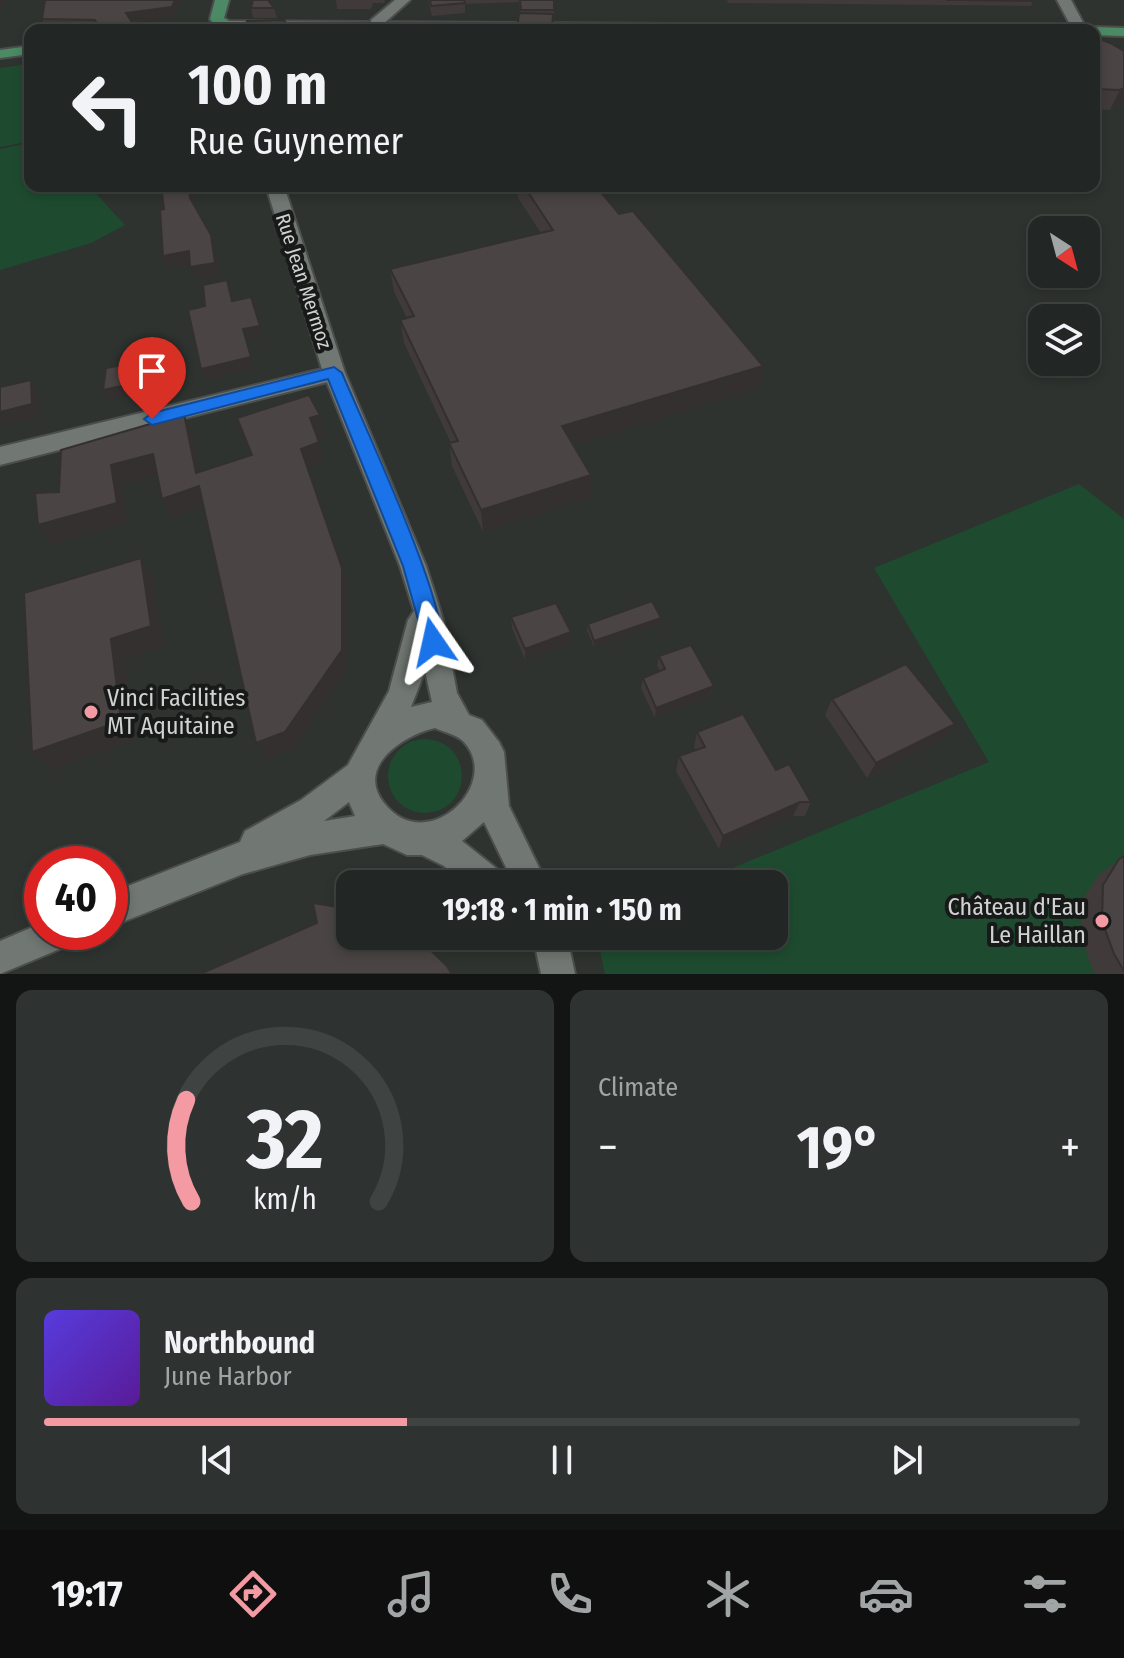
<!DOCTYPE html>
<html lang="en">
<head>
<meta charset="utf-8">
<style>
  :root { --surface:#222624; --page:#2e3231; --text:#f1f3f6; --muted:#a2a5a6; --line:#3f4341; --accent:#f49aa3 }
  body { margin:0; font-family:"Fira Sans Condensed",sans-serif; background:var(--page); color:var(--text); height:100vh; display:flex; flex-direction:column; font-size:30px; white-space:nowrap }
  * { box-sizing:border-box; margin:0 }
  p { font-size:26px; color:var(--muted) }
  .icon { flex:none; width:44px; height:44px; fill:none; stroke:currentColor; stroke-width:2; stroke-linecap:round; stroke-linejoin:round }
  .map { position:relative; height:974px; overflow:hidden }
  .sheet { display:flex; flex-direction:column; gap:16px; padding:16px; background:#131514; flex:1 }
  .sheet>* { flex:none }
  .top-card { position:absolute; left:24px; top:24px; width:1076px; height:168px; border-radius:16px; box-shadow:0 4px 12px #0003,0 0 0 2px var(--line); background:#222624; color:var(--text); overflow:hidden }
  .needle { width:52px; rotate:144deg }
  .tools { position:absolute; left:1028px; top:216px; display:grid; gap:16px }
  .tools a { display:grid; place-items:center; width:72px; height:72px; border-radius:16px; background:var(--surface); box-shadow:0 4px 12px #0003,0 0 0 2px var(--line); font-size:40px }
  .speed { position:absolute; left:24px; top:846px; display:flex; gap:16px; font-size:40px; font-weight:700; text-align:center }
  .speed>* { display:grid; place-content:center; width:104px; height:104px; border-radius:50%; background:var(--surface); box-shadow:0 4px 12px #0003,0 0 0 2px var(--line); line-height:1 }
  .speed .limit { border:12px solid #d22; background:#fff; color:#111 }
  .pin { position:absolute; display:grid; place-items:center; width:68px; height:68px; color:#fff; margin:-82px -34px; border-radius:50% 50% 50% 0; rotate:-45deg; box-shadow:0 0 8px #0007 }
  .pin .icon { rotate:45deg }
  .me { position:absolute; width:88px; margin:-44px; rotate:349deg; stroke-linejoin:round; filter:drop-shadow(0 0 6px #0008) }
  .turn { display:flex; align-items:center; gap:28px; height:168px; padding:0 32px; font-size:36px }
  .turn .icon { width:104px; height:104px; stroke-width:2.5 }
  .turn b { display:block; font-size:56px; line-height:68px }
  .big { font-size:60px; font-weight:700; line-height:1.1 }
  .sheet .card { flex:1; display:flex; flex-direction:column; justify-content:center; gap:12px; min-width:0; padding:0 28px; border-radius:16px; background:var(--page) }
  .sheet .dial { align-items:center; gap:0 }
  .dial svg { height:208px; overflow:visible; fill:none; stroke:var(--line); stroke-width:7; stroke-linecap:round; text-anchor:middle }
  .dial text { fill:var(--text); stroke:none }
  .song { display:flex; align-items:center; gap:24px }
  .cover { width:96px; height:96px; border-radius:12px; background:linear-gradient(135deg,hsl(250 70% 55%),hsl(270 70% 35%)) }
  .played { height:8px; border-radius:4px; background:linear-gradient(90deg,var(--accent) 35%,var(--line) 35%) }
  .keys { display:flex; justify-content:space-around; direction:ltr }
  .heat { display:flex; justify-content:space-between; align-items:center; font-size:44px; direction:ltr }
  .sheet .tiles { flex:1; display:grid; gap:16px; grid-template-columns:1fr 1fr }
  .card:last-child { grid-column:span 2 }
  .trip { position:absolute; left:336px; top:870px; width:452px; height:80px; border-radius:16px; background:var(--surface); box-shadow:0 4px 12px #0003,0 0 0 2px var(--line); font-weight:700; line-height:80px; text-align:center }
  .tabs { display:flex; height:128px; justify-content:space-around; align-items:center; background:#0e0f0e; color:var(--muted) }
  .tabs .icon { width:56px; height:56px }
  .tabs .current { color:var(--accent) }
  .tabs b { font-size:36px; color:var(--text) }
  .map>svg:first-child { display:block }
  .green { fill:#1e4b2f }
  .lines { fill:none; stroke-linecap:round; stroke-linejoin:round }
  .minor-casing { stroke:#4b4e4c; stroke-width:4 }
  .major-casing { stroke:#4b4e4c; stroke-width:4 }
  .minor { fill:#717773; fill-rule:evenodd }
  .major { fill:#4b8a65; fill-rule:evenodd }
  .wall { fill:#403a3a }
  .shaded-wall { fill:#343030 }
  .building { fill:#4a4444; stroke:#343030; stroke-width:2 }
  .route { fill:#1a73e8; stroke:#114b97; stroke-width:2 }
  .poi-dot { fill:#f49aa3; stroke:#181a19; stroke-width:3 }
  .labels { text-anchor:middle; stroke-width:8; stroke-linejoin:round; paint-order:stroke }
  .street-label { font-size:20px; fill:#cfd2d0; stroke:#181a19 }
  .near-poi-label { font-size:24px; fill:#cfd2d0; stroke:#181a19; text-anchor:start }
</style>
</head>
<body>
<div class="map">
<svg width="1124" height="974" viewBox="0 0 1124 974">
  <rect width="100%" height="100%" fill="#2e3330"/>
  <path class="green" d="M30 64V141L0 147V68Z
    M30 143V186H89L125 225 91 243 0 270V149Z
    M1079 484 1124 519V974H605L597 936H774V884H694L989 762 874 568Z
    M388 776a37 37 0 1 1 74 0a37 37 0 1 1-74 0Z"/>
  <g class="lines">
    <g class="minor-casing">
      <path id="minor" d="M395 0H410L381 26H371V20Z
        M1057 0H1071L1087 30H1073Z
        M266 186H284L345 373 426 566 443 619 457 693 469 715 482 720 499 742 504 752 509 806 547 884H514L484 822 462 841 501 872 505 884H464L444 866 422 855H407L383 844 310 855 243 874 110 927V893L240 842 245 831 301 800 348 765 389 691 408 620 414 611 400 566 327 382 0 465V447L322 369ZM425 671 432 702 411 707ZM435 728C444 732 457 735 463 741 504 783 427 858 384 803 355 766 404 735 435 728ZM349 802 355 816 324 821Z
        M42 923V932H77L72 944 0 974V941Z
        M533 936H567L575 974H541Z"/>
    </g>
    <g class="major-casing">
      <path id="major" d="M215 0H229L224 18 229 21 969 26 976 30 341 27 180 30 213 23 210 19Z
        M1094 27 1124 28V36L1094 35V30H1088Z
        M30 46V54L0 58V50Z"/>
    </g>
    <use href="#minor" class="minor"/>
    <use href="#major" class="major"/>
  </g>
  <path class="wall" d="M45 0H181L175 16 132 22 137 30 46 29 42 19Z
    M336 0H385L384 3H373L371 9H337Z
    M428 0H555L553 30 520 13 519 2 465 4V13L432 16Z
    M727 0H1032L1033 1 1031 6 728 3Z
    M251 8H274L277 18H253Z
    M1094 37 1124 51V103L1110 110 1094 109Z
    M518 186H565L619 214 763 366 759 388 574 445 591 475V497L483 532 452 466 449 443H451L404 343 400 320 407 318 394 292 390 269 541 233 518 198Z
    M511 617 571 643 525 660 512 628Z
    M661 618V624L594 647 587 630 588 624Z
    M659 656 714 686 712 696 655 718 641 688 643 678 660 671 657 666Z
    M832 699 955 724 944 739 867 778 825 715Z
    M697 732 776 770 811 802 805 816H793L719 849 676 771 679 756 695 750 694 747Z
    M1124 856V974H1096L1092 968 1081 936 1082 900 1099 875Z"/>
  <path class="shaded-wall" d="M0 0H4L5 3 0 11Z
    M175 0H181L175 16 130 22 126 13Z
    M1124 88V103L1110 110 1120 90Z
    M189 186H192L194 210 190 198Z
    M211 235 215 247 219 275 195 279 190 267Z
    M189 251 193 263 167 268 163 256Z
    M260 326 263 337 246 340 254 368 205 380 201 369 243 329Z
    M150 360 155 370 154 390 108 401 103 390Z
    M763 366 759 388 562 449V426Z
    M31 380 38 392 40 416 0 425V412Z
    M184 414 192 435 205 493 196 473Z
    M320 415 325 435 316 438 310 418Z
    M319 442 325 462 307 469 301 449Z
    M153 454 163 474 122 485 128 522 51 545 38 525 111 465Z
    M591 475V497L483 532 481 510Z
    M199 486 208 506 172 518 162 499Z
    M141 558 153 579 164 647 125 659 136 740 50 770 32 752 111 639Z
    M342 568 348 587V668L294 749 265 759 256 743Z
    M661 618V624L594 647V641Z
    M571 632V643L525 660V649Z
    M714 686 712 696 655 718 656 708Z
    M955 724 944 739 867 778 876 763Z
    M800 802 793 816 719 849 723 836Z"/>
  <path class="building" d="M45 0H175L172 7 126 13 137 30H100L95 20 42 19Z
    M253 0H268L274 8H251Z
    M430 0H464L465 3 431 6Z
    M520 0H554V10H521Z
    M946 0H1032L1033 1 964 0Z
    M519 13 553 14 552 30H517Z
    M284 20 291 30H247L245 27 247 21Z
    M1094 37 1110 43 1124 51V88L1120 90 1094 89Z
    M161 186H189L190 198 211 235 215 263 190 267 189 251 163 256 160 210 164 209Z
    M524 186H565L576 188 584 186H596L619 214 633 211 763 366 562 426 591 475 481 510 449 443 458 441 400 320 414 316 390 269 553 230Z
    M227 280 232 301 251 297 260 326 243 329 251 357 201 369 188 310 205 306 203 285Z
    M150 360V380L103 390 106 368Z
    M31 380 32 404 0 412V387Z
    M309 395 320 415 310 418 319 442 301 449 342 568V650L285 732 256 743 199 486 162 499 153 454 111 465 117 503 38 525 35 493 59 492 61 450 184 414 196 473 252 455 237 418Z
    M141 558 151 626 111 639 121 721 32 752 24 593Z
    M652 601 661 618 594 641 588 624Z
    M556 603 571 632 525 649 511 617Z
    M691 645 714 686 656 708 643 678 665 669 659 656Z
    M906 664 955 724 876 763 832 699Z
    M743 714 776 770 789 764 811 802H800L723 836 679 756 705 747 697 732Z
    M1124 856V971L1114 954 1102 921 1103 885 1119 859Z
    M313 903 350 909V936H412L422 942 446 965 452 974H200L317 923Z"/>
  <path class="route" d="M334 367 342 373C359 414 455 618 440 648H426L403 566 328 379 152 425 144 419 152 413Z"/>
  <g class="poi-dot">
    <circle cx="91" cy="712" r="8"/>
    <circle cx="1102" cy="921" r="8"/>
  </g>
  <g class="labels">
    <g class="street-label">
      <text transform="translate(304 281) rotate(72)" y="7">Rue Jean Mermoz</text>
    </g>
    <g class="near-poi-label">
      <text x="107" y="706">Vinci Facilities<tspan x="107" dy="28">MT Aquitaine</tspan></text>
      <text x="1086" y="915" text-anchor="end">Château d'Eau<tspan x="1086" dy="28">Le Haillan</tspan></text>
    </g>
  </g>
</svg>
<div class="tools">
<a><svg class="needle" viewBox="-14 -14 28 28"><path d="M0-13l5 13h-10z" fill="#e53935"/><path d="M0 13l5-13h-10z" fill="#a2a5a6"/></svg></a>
<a><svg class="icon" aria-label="layers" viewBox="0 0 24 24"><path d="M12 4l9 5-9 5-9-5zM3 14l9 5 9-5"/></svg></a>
</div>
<div class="speed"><div class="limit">40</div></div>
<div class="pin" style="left:152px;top:419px;background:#d93025"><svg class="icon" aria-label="arrive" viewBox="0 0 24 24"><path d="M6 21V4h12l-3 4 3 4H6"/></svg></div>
<svg class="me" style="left:433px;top:642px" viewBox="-20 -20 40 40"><path d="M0-17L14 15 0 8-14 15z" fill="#1a73e8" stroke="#fff" stroke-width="4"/></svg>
<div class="trip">19:18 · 1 min · 150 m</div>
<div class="top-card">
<div class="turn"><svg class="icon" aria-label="left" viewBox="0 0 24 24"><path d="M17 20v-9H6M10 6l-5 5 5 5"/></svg><div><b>100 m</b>Rue Guynemer</div></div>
</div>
</div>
<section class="sheet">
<div class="tiles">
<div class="card dial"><svg viewBox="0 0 100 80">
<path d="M14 69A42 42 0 1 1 86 69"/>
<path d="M14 69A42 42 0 0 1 12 30" stroke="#f49aa3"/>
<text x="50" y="56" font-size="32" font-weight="700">32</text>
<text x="50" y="72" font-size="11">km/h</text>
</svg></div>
<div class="card"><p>Climate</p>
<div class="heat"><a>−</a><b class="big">19°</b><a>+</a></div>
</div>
<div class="card">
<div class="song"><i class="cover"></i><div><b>Northbound</b><p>June Harbor</p></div></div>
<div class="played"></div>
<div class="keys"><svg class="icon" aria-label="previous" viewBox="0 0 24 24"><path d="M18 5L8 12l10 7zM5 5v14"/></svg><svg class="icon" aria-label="pause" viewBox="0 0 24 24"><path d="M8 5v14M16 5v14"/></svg><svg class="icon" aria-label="next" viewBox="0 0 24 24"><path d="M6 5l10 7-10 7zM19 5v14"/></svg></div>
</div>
</div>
</section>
<nav class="tabs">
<b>19:17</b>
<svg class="icon current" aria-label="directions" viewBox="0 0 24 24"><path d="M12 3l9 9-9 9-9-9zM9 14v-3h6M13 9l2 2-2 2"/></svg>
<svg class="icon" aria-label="music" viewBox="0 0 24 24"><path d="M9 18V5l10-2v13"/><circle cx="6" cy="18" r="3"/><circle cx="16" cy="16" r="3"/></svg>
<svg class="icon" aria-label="phone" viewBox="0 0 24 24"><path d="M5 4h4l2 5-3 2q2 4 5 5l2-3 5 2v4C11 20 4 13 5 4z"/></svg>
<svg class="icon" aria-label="climate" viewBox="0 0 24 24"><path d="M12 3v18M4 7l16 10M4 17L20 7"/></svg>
<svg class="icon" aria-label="car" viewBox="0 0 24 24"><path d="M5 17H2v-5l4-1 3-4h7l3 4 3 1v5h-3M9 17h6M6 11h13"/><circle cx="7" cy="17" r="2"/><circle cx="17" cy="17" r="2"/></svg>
<svg class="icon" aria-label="filters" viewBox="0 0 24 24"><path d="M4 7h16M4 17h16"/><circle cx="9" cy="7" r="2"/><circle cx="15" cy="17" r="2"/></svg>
</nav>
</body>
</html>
